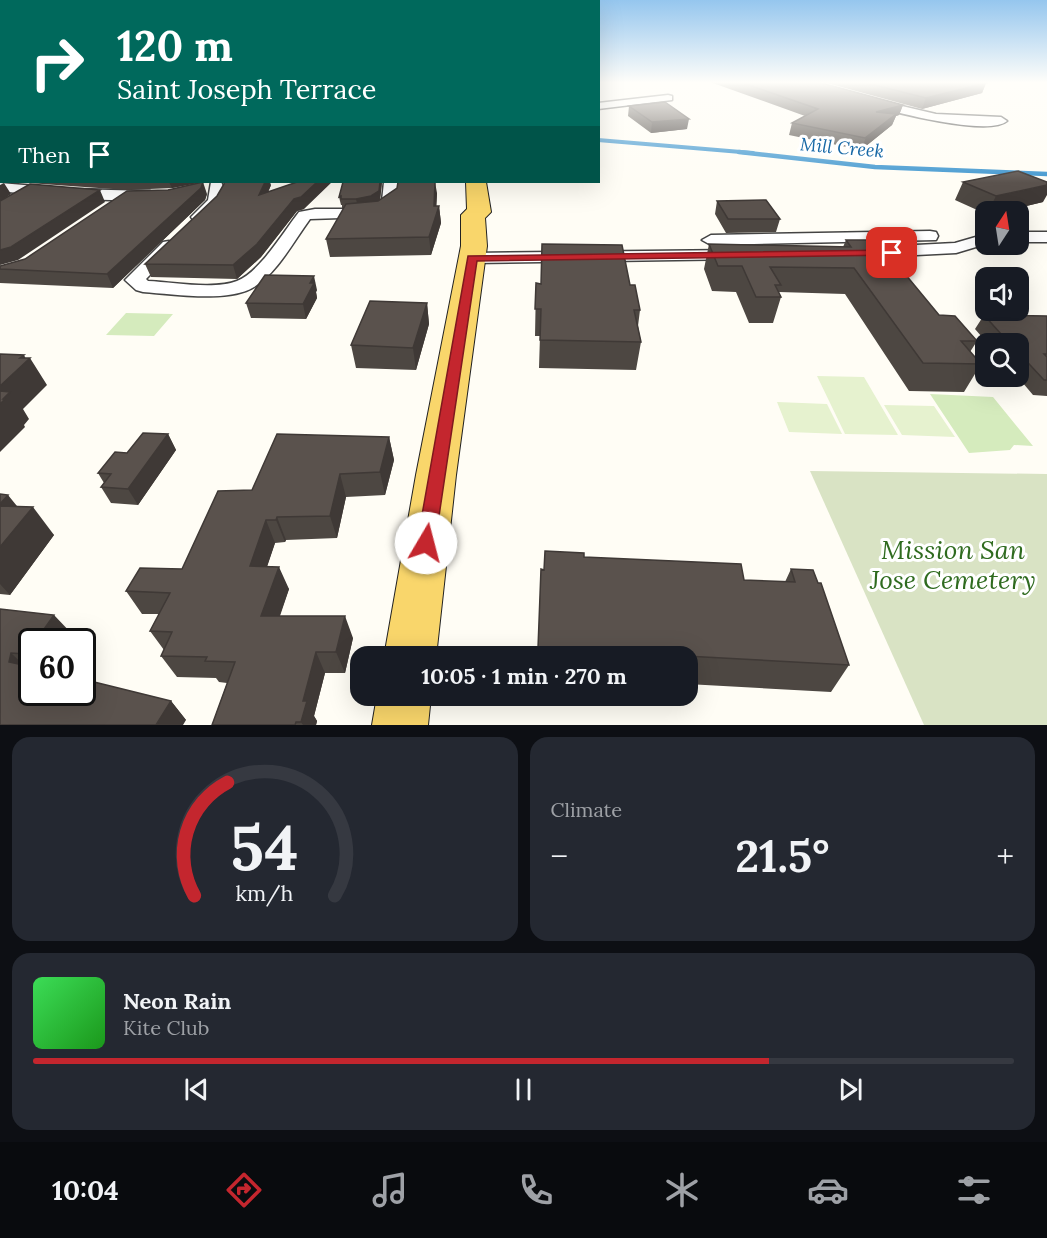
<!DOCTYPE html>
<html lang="en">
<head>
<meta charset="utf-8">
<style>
  :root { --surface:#171b24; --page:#242831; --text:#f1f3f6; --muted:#9ea1a6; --line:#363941; --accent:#c4262e }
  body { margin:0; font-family:Lora,serif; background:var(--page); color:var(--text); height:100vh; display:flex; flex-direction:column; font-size:22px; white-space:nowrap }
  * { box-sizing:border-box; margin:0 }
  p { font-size:20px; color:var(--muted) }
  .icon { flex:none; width:33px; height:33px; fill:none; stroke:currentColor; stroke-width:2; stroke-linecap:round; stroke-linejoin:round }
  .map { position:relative; height:725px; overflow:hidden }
  .sheet { display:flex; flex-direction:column; gap:12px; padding:12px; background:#0d0f14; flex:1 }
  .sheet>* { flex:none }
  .hud { position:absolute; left:0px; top:0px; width:600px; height:183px; box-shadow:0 6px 24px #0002; background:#00695c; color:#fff; overflow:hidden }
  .needle { width:39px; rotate:12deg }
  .fabs { position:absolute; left:975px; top:201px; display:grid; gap:12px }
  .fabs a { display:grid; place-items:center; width:54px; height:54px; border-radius:12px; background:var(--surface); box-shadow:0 6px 24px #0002; font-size:30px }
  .speed { position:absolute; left:18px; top:628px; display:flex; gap:12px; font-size:30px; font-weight:700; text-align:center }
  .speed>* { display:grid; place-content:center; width:78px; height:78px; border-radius:50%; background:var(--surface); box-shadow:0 6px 24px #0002; line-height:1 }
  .speed .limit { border:3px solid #111; border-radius:9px; background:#fff; color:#111 }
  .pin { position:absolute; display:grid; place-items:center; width:51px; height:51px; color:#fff; margin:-26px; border-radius:12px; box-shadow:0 3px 9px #0006 }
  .me { position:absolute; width:66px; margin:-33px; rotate:8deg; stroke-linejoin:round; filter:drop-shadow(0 0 4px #0008) }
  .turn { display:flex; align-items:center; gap:21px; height:126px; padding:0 18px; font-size:27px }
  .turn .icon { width:78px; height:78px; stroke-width:2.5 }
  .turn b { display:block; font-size:42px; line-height:51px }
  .then { display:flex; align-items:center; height:57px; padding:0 18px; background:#0003; gap:12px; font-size:22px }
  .big { font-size:45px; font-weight:700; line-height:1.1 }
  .sheet .widget { flex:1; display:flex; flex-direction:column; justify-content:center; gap:9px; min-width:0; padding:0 21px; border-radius:18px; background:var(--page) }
  .sheet .dial { align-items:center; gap:0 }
  .dial svg { height:156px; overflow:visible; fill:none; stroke:var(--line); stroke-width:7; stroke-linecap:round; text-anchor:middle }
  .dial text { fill:var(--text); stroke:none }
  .song { display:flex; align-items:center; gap:18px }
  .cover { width:72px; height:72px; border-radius:9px; background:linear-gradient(135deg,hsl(130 70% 55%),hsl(120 70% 35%)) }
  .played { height:6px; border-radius:3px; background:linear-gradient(90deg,var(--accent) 75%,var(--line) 75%) }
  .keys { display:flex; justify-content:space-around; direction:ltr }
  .heat { display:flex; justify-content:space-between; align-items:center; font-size:33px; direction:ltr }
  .sheet .tiles { flex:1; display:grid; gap:12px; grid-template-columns:1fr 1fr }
  .widget:last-child { grid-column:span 2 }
  .trip { position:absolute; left:350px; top:646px; width:348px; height:60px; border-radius:18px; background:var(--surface); box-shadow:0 6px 24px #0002; font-weight:700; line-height:60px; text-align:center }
  .tab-bar { display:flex; height:96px; justify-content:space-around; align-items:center; background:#090b0e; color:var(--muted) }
  .tab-bar .icon { width:42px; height:42px }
  .tab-bar .on { color:var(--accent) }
  .tab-bar b { font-size:27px; color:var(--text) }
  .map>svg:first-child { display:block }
  .green { fill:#d5ebbd }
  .cemetery { fill:#d9e3c4 }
  .pitch { fill:#e6f2cf }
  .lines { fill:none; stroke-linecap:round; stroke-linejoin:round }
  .stream-far1 { stroke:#3f96cf; stroke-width:4 }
  .stream { stroke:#3f96cf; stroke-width:4.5 }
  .minor-casing { stroke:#444; stroke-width:3 }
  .primary-casing { stroke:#222; stroke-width:2 }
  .minor { fill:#fff; fill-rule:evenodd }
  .primary { fill:#f9d66b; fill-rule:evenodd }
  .wall { fill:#4d4742 }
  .shaded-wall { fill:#3f3936 }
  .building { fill:#5a524d; stroke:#3f3936; stroke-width:1.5 }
  .route { fill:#c4262e; stroke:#7f191e; stroke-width:1.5 }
  .labels { text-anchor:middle; stroke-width:6; stroke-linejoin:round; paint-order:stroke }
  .far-water-label { font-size:18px; font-style:italic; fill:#1768a6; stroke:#fff }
  .near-park-label { font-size:26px; font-style:italic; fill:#2f6b1f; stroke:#fff }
</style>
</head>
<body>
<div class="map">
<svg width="1047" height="725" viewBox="0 0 1047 725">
  <rect width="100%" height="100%" fill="#fffdf5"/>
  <path class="green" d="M126 313 173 314 154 336 106 335Z
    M930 394 993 397 1033 446 1014 445 1010 450 969 453Z"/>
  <path class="cemetery" d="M810 471 1047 474V725H924Z"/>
  <path class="pitch" d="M817 376 864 377 898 435 845 434Z
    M777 402 827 404 842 434 789 432Z
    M884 405 934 406 955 437 902 435Z"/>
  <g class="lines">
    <path class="stream-far1" d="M598 140 753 153"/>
    <path class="stream" d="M739 152 875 167 1047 174"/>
    <g class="minor-casing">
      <path id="minor" d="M668 95 672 96V100L598 109V103Z
        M872 99 936 114 1001 117 1007 121C989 137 892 112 868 104L866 102Z
        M211 182H221C230 198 217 210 205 220H193L191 217 208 200Z
        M384 182H398L395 206 372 217 310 219C293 242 278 272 254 287 229 303 172 294 143 292L136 290 125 280 163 242 169 241 178 246 146 279 148 281C171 282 215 290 237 281 260 272 284 231 299 212L315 209H361L382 201Z
        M0 183 72 189 150 191 158 196 150 201 72 199 0 191Z
        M930 231 936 232 938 236 936 240 711 245 702 240 711 235Z
        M1018 232H1047V242H1018Z
        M986 234V244L956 253 857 258 848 253 857 248 955 243Z
        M737 250 743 251 746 255 743 259 472 263 463 258 472 253Z"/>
    </g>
    <g class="primary-casing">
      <path id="primary" d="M466 182H486L491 212 485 218 487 246 456 475 436 657H384L416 475 461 246V215L467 209Z
        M377 696H431L428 725H372Z"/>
    </g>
    <use href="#minor" class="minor"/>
    <use href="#primary" class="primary"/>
  </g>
  <path class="wall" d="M0 82H2V182H203L172 188 127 190 0 181Z
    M710 82H818L903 105 899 115 896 116 892 125 861 150 789 135 792 123 805 116Z
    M823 82H983L986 83 982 93 922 109Z
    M629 106 687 129 651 133 628 116Z
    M343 182H382L380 200 437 193 436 206H439L441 223 431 255 330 257 326 239 344 208H342V205H341L339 197Z
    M963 182 1043 202 1001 212H986V214L955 200Z
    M271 185 268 192 304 209 297 211 261 257 237 279 151 277 145 264Z
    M207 194 205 200 113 288 0 283V266L25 259Z
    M717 201 780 219 776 232 726 233 715 214Z
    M846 240 939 315 977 341 970 352 981 364 964 392 909 391 845 294 779 292 781 297 773 323H749L736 292 712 291 704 269 709 244 843 247Z
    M536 283 630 285 640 310 638 326 641 342 636 370 539 368 540 336H535Z
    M317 290 316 292 317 298 306 319 251 318 246 303Z
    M427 303 429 324 416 370 356 368 351 345Z
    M984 315 1047 316V396L1033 395 1017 376H1018V344H988L975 329Z
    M168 434 176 450 138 505 111 503 101 487 104 483 98 473Z
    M389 437 394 460 385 495 346 497 337 538 286 540 285 542 275 543 267 566 289 589 280 616 353 638 345 673H325L314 716 317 721 316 725H212L227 683 219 682 216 678 177 677 161 656 164 650 150 631 159 614H142L126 591 182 569 252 490Z
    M0 494 18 507 54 535 10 595 0 594Z
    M584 557 744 580 785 582 791 569 849 665 831 692 687 684V657H538L541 569 544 570Z
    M0 609 73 635 68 642H32V693L171 701 186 720 0 725Z"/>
  <path class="shaded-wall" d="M986 83 982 93 922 109 926 98Z
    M903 105 899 115 896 116 892 125 861 150 876 112Z
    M689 119 687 129 651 133 652 122Z
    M169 182H203L172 188Z
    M203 182 207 194 205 200 113 288 107 274Z
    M265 182H270L271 185 262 207 259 195Z
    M317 182H332L304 209 297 211 261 257 237 279 233 265 294 199Z
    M380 182H382L380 200 372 204 358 207 356 199Z
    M435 182 437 193 436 217 439 206 441 223 431 255 429 237 434 206Z
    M4 183 11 194 0 202V185Z
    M1047 185V195L1043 202 1001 212H988L996 196Z
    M100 190 105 202 18 260 0 265V250Z
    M314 276 317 290 316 292 317 298 306 319 303 304 310 283Z
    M427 303 429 324 416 370 413 348Z
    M24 355 27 361 30 358 47 385 23 409 29 419 24 425 25 427 0 452V386L20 358Z
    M168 434 176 450 138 505 128 489Z
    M389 437 394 460 385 495 380 472Z
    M340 474 346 497 337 538 330 516Z
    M8 495 25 516 33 507 54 535 10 595 0 584V504Z
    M277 517 286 540 285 542 276 520Z
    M266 520 275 543 260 588 250 566Z
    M279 567 289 589 272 637 261 616Z
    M54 615 73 635 68 642H35Z
    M345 616 353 638 345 673 336 652Z
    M32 647V659L26 654Z
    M316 652 325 673 314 716 317 721 316 725H303L301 722 303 701Z
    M11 653 32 673 9 662Z
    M171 701 186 720 183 725H156Z"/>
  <path class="building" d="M0 82H2V170H0Z
    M740 82H818L903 105 876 112 896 114 865 138 792 123 818 109Z
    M863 82H983L986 83 926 98Z
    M665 102 689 119 652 122 629 106Z
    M1018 171 1047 182V185L996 196 963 182Z
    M203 182 201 188 107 274 0 269V266L25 259 127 191 168 190Z
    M224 182H265L259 195 297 182H317L301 197 294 199 257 244 233 265 145 264 217 196 224 184Z
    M343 182H380L379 191 371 196 356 199H341V196L339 197Z
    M398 182H435L434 206H439L429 237 326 239 346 204 378 201 397 188Z
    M30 184 100 190 11 247 0 250V201Z
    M766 200 780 219H728L717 201Z
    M846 240H877L939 315 955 316 977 341H961L981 364 923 363 854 268 770 267 781 285H775L781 297H756L742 266H718L709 244 851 247Z
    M542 244 622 245 630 285H635L640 310H634L641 342 540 340 541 309H535L536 283 541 284Z
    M265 275 314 276 310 283H314L303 304 246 303Z
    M370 301 427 303 413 348 351 345Z
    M984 315 1047 316V354H1044L1047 357V380H1044L1018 352V344H1010Z
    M0 354 24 355 20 358H30L0 386Z
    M0 391 10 392 3 399H5L0 404Z
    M143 433 168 434 128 489 101 487 111 474 98 473 115 452 127 453Z
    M277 434 389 437 380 472 340 474 330 516 277 517 276 520H266L250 566 279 567 261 616H345L336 652H316L303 701H307L301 722H296L295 725H212L235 662 205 661 207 657 161 656 172 632 150 631 170 593 126 591 140 568 182 569 218 491 252 490Z
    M0 494 8 495 0 504Z
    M0 506 33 507 0 547Z
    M545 551 584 553V557L741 564 744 580 795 582 791 569 813 570 818 583H821L849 665 538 648 541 569 544 570Z
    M0 609 54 615 35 642H32V647L26 654 11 653 9 662 32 667V693H82V679L171 701 156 725H0Z"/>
  <linearGradient id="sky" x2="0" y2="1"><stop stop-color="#95c6ee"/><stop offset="0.45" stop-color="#fffefa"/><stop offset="1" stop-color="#fffefa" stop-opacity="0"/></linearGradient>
  <rect width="1047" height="183" fill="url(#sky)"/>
  <path class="route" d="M892 250 898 253 896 255 477 261 435 543 433 549 426 551 419 549 417 543 468 256Z"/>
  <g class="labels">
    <g class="far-water-label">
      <text transform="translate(842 148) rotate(5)" y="6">Mill Creek</text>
    </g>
    <g class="near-park-label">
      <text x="953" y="559">Mission San<tspan x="953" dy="30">Jose Cemetery</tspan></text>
    </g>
  </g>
</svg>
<div class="fabs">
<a><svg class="needle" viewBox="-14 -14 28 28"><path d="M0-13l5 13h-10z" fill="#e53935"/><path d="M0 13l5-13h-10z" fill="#9ea1a6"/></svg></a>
<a><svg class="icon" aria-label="sound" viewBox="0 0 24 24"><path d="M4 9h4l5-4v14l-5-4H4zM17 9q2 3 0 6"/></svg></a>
<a><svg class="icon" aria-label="search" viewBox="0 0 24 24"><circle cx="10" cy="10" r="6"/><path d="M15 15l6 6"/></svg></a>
</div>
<div class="speed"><div class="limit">60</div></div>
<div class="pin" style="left:892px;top:253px;background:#d93025"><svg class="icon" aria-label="arrive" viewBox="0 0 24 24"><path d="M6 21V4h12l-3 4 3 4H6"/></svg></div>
<svg class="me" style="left:426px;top:543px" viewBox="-20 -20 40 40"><circle r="19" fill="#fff"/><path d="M0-13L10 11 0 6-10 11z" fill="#c4262e"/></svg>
<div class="trip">10:05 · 1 min · 270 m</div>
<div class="hud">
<div class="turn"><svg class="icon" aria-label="right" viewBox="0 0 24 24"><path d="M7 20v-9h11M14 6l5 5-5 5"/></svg><div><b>120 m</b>Saint Joseph Terrace</div></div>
<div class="then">Then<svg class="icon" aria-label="arrive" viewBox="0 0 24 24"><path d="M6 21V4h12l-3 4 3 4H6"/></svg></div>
</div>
</div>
<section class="sheet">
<div class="tiles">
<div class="widget dial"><svg viewBox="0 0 100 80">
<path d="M14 69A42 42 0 1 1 86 69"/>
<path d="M14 69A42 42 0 0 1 31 11" stroke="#c4262e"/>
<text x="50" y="56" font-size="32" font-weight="700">54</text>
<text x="50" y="72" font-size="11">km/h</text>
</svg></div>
<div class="widget"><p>Climate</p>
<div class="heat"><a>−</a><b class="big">21.5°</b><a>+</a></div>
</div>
<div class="widget">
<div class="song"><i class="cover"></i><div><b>Neon Rain</b><p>Kite Club</p></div></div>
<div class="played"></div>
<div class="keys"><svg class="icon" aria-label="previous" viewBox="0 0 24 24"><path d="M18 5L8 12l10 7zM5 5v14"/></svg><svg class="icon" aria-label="pause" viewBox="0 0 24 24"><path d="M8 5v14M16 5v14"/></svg><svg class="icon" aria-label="next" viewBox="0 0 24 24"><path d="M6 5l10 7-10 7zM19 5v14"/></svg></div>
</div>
</div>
</section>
<nav class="tab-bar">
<b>10:04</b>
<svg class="icon on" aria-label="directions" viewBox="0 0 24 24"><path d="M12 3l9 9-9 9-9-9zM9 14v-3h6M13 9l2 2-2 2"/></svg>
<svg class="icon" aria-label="music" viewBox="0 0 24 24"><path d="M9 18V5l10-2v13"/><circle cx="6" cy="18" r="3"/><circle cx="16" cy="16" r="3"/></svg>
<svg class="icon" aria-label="phone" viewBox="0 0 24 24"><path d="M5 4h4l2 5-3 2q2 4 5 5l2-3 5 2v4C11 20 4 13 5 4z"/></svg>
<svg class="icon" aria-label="climate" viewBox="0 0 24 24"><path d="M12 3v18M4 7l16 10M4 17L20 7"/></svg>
<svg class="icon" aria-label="car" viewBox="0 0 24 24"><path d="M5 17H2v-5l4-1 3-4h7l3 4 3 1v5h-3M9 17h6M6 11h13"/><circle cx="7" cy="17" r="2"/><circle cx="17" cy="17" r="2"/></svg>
<svg class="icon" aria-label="filters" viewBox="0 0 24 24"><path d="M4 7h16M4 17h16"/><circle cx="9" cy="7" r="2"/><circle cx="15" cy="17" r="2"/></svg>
</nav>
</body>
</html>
